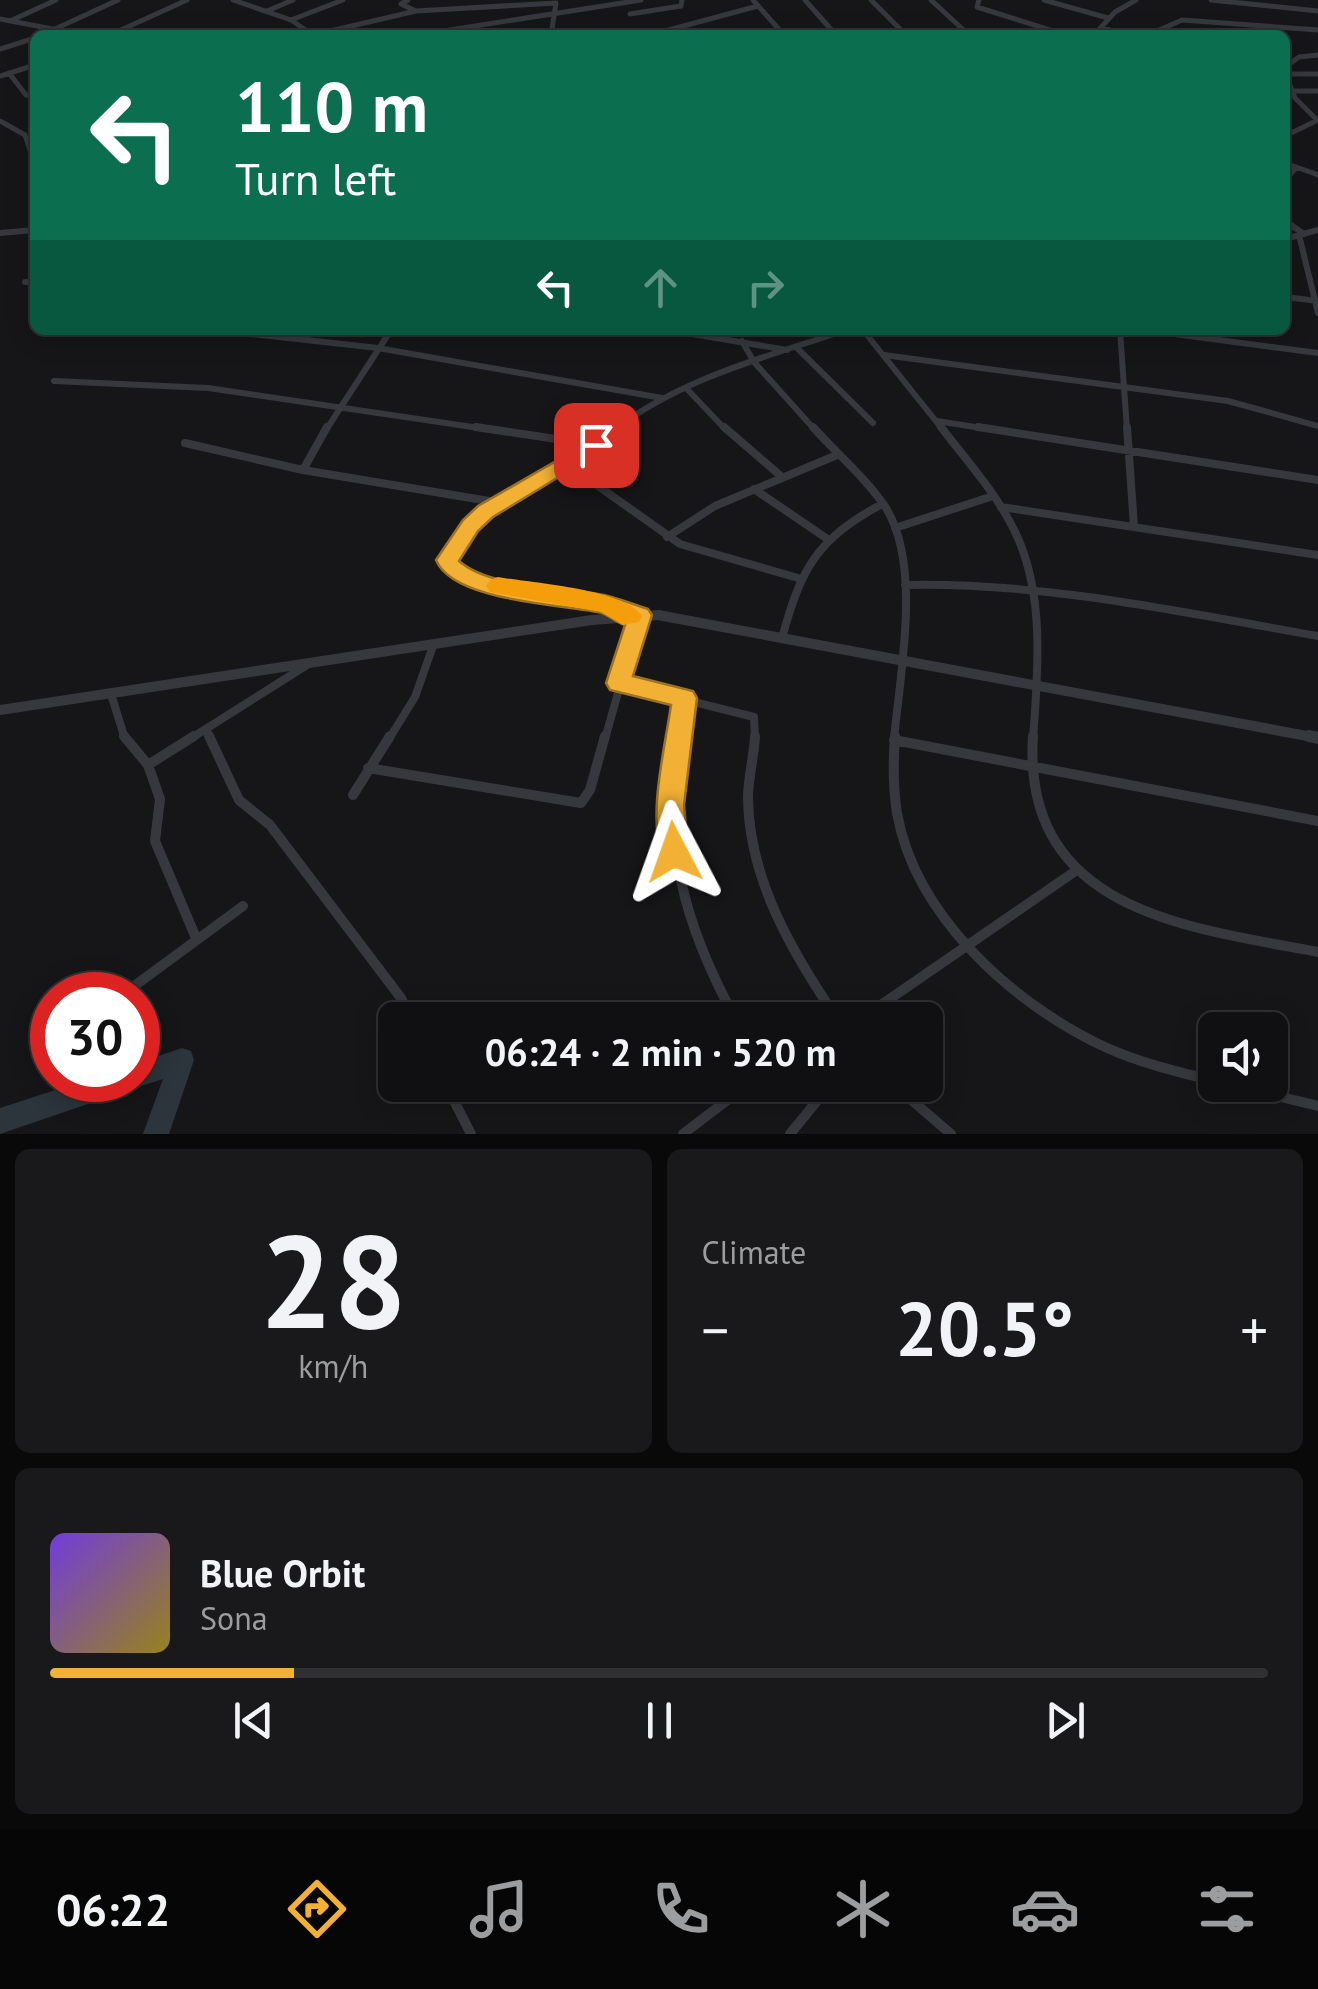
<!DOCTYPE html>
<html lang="en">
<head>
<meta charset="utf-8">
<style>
  :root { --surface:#101012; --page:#19191b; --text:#f1f3f6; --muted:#9c9d9f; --line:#303032; --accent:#f2b134 }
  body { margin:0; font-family:"PT Sans",sans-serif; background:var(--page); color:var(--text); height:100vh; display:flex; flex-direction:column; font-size:38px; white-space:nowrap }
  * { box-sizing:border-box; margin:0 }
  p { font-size:32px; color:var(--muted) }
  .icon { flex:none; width:55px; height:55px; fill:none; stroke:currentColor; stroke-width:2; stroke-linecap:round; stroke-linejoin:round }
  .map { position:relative; height:1134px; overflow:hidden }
  .panel { display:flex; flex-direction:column; gap:15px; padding:15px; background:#09090a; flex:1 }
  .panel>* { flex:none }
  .top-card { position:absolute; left:30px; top:30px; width:1260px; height:305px; border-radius:15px; box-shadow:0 5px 25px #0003,0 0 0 2px var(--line); background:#0b6e4f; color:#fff; overflow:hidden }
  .buttons { position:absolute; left:1198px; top:1012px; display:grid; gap:20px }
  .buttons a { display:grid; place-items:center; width:90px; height:90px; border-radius:15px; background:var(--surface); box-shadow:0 5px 25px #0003,0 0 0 2px var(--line); font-size:50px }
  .speed { position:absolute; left:30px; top:972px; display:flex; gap:20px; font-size:50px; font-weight:700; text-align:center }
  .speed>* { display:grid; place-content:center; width:130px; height:130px; border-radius:50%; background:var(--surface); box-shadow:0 5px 25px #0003,0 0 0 2px var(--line); line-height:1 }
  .speed .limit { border:15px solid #d22; background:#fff; color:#111 }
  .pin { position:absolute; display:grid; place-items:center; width:85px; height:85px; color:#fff; margin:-42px; border-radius:20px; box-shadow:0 5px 15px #0006 }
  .me { position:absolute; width:110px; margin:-55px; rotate:356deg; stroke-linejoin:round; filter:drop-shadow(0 0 8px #0008) }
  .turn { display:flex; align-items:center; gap:35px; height:210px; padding:0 40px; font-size:45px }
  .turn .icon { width:130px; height:130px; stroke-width:2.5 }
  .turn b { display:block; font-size:70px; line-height:85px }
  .lanes { display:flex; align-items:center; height:95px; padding:0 40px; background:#0003; justify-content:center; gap:50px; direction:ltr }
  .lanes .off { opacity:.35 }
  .big { font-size:75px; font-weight:800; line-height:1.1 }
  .panel .widget { flex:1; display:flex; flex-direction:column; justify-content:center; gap:15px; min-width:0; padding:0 35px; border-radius:15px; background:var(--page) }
  .panel .dial { align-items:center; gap:0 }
  .dial b { font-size:130px; line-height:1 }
  .song { display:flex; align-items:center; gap:30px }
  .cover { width:120px; height:120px; border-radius:15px; background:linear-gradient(135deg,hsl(260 70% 55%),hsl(50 70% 35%)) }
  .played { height:10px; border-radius:5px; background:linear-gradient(90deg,var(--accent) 20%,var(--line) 20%) }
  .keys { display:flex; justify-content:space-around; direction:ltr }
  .heat { display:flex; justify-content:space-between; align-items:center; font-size:55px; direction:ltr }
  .panel .tiles { flex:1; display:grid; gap:15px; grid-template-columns:1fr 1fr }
  .widget:last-child { grid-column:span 2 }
  .trip { position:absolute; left:378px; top:1002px; width:565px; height:100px; border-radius:15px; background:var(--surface); box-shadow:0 5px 25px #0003,0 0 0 2px var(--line); font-weight:800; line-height:100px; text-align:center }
  .tabs { display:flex; height:160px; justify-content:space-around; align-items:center; background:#060607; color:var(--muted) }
  .tabs .icon { width:70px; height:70px }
  .tabs .on { color:var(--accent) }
  .tabs b { font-size:45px; color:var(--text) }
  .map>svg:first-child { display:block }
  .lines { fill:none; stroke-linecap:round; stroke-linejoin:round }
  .river { fill:#2c353c; fill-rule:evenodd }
  .minor-far3 { stroke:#37383d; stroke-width:5 }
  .minor-far2 { stroke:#37383d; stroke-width:6 }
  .minor-far1 { stroke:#37383d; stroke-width:8 }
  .minor { stroke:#37383d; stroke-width:10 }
  .tertiary-far1 { stroke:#37383d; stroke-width:10 }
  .tertiary { stroke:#37383d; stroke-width:12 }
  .route { fill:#f2b134; stroke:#9d7322; stroke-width:2.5 }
  .slow { fill:#f59e0b }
</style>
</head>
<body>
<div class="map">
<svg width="1318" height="1134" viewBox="0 0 1318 1134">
  <rect width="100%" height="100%" fill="#161618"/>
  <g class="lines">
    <path class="river" d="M182 1048 191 1051 194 1060 169 1134H143L163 1079 138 1087 133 1085 123 1092 0 1134V1108L86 1080H138V1063Z"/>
    <path class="minor-far3" d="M233 0 291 20 313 35
      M408 0 401 4 416 11
      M753 0 784 35
      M805 0 836 35
      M871 0 906 35
      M931 0 969 35
      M979 0 977 7 1066 35
      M1044 0 1108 18
      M1211 0 1318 11
      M267 11 293 0
      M630 14 681 6 682 0
      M0 19 84 35
      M291 20 343 0
      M10 21 56 0
      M1102 28 1129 35
      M42 35 118 0
      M110 35 187 0
      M313 35 416 11 556 3 551 35
      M418 35 641 0
      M650 35 758 6
      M754 35 779 29
      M1094 35 1115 12 1136 0
      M1148 35 1182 20 1318 30
      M0 49 35 38
      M1285 67 1299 57 1318 55
      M1285 72 1295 98 1317 120
      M9 73 26 95 35 96
      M1289 74H1318
      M0 76 35 65
      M1293 91H1318
      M0 121 25 135 35 165
      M1285 136 1318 120
      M1285 163 1318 175
      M1286 189 1287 178 1296 168"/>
    <path class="minor-far2" d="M1285 190 1288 186
      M1285 221 1304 234
      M0 233 35 230
      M1299 235 1318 313
      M1285 239 1318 230
      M25 282H35
      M1285 297 1318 301
      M60 330H66
      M217 330 378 348 662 398
      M669 330 787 350
      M863 330 943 430
      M1120 330 1127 430
      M1144 330 1318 353
      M742 341 754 362 815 430
      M796 347 873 423
      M884 355 1228 401 1318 426
      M54 381 208 388 493 430
      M686 388 726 430
      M937 421 994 430
      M326 430 391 330
      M614 430C682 378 766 357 846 330"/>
    <path class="minor-far1" d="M476 427 596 445
      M617 427 484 516 448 560C490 611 572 580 623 616
      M724 427 782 477
      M813 427C836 453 867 479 886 508 922 567 900 673 894 739
      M941 427C967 461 998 495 1016 534 1045 595 1038 673 1033 739
      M978 427 1318 480
      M1127 427 1134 526
      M185 443 303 470 501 503
      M567 464 680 544 798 578
      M303 470 327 427
      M754 489 826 538
      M1001 507 1318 555
      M895 528 993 496
      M667 537 715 506 837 455
      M905 585C1045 582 1180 612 1318 636
      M782 638C801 568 817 539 882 504
      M618 683 754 717 755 739
      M111 694 125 739
      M206 729 211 739
      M190 739 307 665
      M389 739 415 697 433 646
      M605 739 640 615
      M678 739 684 698"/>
    <path class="minor" d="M124 736 148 765 160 799 155 841 196 938
      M209 736 239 800 270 825 401 998 412 1020
      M679 736C662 845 684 925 736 1020
      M755 736C754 757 748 778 748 798 749 880 793 954 838 1020
      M895 736C893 762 893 788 897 813 915 916 1014 1005 1105 1047 1140 1063 1178 1072 1215 1081
      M1033 736C1022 911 1186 927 1318 952
      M894 740 1318 821
      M148 765 194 736
      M368 768 581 803 590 790 605 736
      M353 795 390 736
      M122 995 243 906
      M859 1020 1077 870
      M446 1085 471 1134
      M894 1085 951 1134
      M1232 1085 1318 1106
      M683 1134 747 1085
      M790 1134 830 1085"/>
    <path class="tertiary-far1" d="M0 710 592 620 658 615 1318 738"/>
    <path class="tertiary" d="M1309 736 1318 738"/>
  </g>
  <path class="route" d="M596 438 606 445 603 450 493 517 478 531 459 561C491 589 563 586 604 595 620 599 633 604 648 609L652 615 633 676 693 691 697 698 684 805 688 852 684 861 674 865 664 861C646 821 665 748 671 705L610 690 606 683 625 625C614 622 609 614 598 612 558 604 453 601 436 560L463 520 478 506Z"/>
  <path class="slow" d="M498 577C531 583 625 589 642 616L639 622 623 625 601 612 490 592 486 586 490 580Z"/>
</svg>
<div class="buttons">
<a><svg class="icon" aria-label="sound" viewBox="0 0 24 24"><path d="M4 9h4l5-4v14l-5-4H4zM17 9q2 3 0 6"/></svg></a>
</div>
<div class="speed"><div class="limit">30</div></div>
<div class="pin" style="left:596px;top:445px;background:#d93025"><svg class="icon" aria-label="arrive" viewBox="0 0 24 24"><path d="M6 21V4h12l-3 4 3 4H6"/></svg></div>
<svg class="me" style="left:674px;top:852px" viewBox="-20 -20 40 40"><path d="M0-17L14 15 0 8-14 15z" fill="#f2b134" stroke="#fff" stroke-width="4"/></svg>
<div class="trip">06:24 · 2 min · 520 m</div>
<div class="top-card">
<div class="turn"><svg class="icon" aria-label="left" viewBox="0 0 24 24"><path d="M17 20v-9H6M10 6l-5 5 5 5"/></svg><div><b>110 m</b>Turn left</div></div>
<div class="lanes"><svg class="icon" aria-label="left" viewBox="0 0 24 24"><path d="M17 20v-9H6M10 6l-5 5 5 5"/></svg><svg class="icon off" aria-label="ahead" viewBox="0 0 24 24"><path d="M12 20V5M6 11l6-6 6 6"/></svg><svg class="icon off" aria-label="right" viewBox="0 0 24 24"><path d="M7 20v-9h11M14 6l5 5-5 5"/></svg></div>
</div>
</div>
<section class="panel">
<div class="tiles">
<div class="widget dial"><b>28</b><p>km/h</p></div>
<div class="widget"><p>Climate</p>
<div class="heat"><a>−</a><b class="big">20.5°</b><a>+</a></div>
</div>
<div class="widget">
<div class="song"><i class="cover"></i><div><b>Blue Orbit</b><p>Sona</p></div></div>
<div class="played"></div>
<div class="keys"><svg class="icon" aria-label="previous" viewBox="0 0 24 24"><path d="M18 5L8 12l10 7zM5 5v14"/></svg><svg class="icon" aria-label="pause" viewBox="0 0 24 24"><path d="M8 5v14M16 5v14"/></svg><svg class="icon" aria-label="next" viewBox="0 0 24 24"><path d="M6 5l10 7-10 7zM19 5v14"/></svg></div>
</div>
</div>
</section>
<nav class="tabs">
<b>06:22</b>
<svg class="icon on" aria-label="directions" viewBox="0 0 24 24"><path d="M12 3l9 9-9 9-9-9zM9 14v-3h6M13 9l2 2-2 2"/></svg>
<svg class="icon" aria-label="music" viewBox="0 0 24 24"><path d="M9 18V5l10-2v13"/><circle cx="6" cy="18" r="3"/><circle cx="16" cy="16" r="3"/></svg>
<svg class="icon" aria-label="phone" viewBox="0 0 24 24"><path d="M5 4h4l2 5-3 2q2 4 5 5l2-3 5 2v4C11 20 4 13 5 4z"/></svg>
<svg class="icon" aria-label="climate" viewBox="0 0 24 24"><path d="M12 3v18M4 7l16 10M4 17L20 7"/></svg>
<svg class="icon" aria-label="car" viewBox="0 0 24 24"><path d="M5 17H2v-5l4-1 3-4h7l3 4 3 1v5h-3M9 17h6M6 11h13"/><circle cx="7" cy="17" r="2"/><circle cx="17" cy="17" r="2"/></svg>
<svg class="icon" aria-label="filters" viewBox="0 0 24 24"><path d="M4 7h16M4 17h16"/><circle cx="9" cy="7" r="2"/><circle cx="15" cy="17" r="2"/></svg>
</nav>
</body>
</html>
